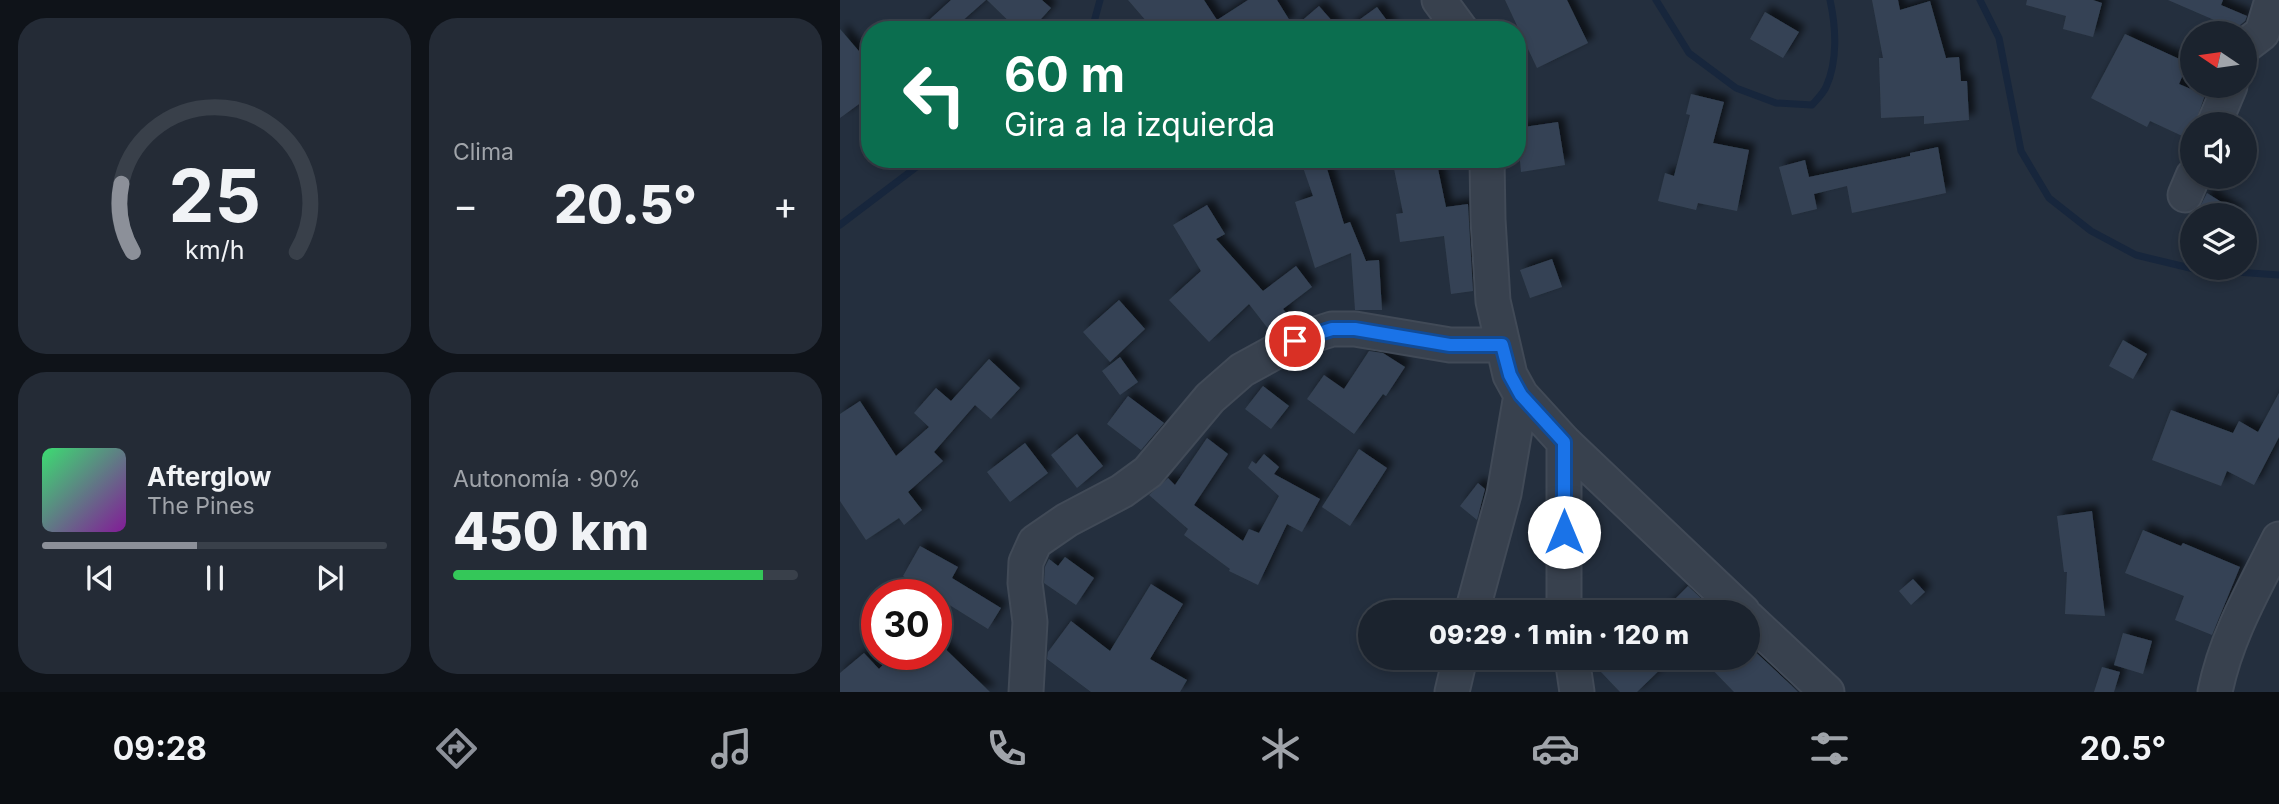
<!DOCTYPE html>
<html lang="es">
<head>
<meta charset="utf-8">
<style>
  :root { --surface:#1b232e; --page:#242b36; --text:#f1f3f6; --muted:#a0a4aa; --line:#39404a; --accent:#8c9099 }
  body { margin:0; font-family:Inter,sans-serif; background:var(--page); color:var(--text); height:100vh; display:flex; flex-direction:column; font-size:26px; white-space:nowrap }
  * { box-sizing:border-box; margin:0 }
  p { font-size:23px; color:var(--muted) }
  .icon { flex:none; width:38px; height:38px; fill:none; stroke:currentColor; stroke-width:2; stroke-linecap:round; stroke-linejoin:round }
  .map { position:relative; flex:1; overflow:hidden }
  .side { display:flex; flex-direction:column; gap:18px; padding:18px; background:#0f1319; width:840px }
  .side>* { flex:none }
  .hud { position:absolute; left:21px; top:21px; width:665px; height:147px; border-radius:28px; box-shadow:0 4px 10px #0003,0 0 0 2px var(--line); background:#0b6e4f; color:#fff; overflow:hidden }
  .needle { width:46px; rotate:283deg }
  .controls { position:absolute; left:1340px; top:21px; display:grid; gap:14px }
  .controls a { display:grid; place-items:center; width:77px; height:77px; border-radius:50%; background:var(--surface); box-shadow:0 4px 10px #0003,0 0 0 2px var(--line); font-size:35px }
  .speed { position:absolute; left:21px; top:579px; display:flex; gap:14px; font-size:35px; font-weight:700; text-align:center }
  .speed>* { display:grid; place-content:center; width:91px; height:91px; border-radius:50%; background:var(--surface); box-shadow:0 4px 10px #0003,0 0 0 2px var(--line); line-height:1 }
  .speed .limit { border:10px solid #d22; background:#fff; color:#111 }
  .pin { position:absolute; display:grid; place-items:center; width:60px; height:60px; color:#fff; margin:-30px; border:4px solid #fff; border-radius:50%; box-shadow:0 2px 7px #0007 }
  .me { position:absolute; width:77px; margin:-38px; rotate:0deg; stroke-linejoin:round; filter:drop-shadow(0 0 5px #0008) }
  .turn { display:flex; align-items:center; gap:24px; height:147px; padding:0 28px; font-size:32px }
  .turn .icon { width:91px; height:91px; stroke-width:2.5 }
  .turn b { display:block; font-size:49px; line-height:60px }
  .big { font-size:52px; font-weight:800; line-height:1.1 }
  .side .tile { flex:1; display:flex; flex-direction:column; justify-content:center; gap:10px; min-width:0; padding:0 24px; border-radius:28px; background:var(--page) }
  .side .dial { align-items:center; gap:0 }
  .dial svg { height:182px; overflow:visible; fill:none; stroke:var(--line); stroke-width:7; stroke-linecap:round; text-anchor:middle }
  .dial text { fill:var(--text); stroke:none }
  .song { display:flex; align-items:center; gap:21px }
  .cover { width:84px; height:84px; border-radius:10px; background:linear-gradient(135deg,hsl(140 70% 55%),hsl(290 70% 35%)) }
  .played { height:7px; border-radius:4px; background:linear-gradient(90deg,var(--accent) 45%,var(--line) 45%) }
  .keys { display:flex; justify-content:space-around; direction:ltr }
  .heat { display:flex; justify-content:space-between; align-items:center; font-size:38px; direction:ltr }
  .charge { height:10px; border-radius:5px; background:linear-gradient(90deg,#34c759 90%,var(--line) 0) }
  .side .tiles { flex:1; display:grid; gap:18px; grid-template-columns:repeat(2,1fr) }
  .trip { position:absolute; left:518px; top:600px; width:402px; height:70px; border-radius:35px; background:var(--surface); box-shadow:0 4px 10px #0003,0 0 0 2px var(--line); font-weight:800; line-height:70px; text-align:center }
  .tab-bar { display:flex; height:112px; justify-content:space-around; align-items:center; background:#0b0e12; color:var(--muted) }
  .tab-bar .icon { width:49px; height:49px }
  .tab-bar .selected { color:var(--accent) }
  .tab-bar b { font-size:32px; color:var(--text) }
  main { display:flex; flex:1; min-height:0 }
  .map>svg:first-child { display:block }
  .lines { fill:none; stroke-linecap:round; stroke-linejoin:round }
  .stream { stroke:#17263c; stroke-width:7 }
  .building { fill:#364354; filter:url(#shadow) }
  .minor-casing { stroke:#414a57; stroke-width:37 }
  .minor { stroke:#38414e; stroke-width:33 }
  .route-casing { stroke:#114b97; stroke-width:18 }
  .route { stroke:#1a73e8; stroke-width:12 }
</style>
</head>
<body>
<main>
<section class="side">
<div class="tiles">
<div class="tile dial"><svg viewBox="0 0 100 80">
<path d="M14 69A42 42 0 1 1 86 69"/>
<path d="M14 69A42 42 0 0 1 9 39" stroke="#8c9099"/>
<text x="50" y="56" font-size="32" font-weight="700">25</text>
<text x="50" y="72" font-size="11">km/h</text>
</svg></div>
<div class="tile"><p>Clima</p>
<div class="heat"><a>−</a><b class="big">20.5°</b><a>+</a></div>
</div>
<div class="tile">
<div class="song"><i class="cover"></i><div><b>Afterglow</b><p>The Pines</p></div></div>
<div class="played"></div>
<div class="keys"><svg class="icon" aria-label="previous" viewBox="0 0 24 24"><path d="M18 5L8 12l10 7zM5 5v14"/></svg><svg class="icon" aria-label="pause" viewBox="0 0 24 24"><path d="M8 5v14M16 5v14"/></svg><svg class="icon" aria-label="next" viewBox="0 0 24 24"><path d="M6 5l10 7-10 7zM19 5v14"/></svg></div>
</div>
<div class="tile"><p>Autonomía · 90%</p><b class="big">450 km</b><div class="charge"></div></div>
</div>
</section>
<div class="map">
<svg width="1439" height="692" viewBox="0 0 1439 692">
  <defs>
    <filter id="shadow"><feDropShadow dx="6" dy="-6" stdDeviation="3.5" flood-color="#0009"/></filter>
  </defs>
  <rect width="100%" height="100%" fill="#242f3e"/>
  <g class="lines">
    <path class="stream" d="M816 0 849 53 896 88 936 103 972 105C976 100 983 94 986 87 998 61 996 27 990 0
      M1140 0 1159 38 1181 151 1209 198 1251 231 1296 255 1354 269 1439 275
      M244 30 254 22 260 0
      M0 225 87 159"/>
  </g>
  <path class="building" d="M111 0H146L112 30H78Z
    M147 0H202L211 8 191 30H178Z
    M288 0H364L377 20 408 0H437L450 21 435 30H314Z
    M665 0H727L748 43 697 68Z
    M1032 0H1058L1060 10 1090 1 1106 58 1119 57 1121 81H1127L1129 120 1084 124V116L1041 118 1039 58H1043Z
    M1187 0H1253L1262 3 1253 37 1223 29 1226 16 1186 5Z
    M1328 0H1383L1381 5 1407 16 1405 21 1395 29Z
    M479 6 500 30H451Z
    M537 7 554 30H505Z
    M925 12 959 32 943 58 910 39Z
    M0 29 30 64V96L0 118Z
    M1285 34 1348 63 1339 84 1365 95 1355 124H1353V141L1310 121 1307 127 1251 98Z
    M851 94 884 102 873 143 909 150 897 211 858 203 856 210 818 201 825 173 834 176 850 115 846 114Z
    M718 122 725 165 681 172 677 128Z
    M1098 147 1106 193 1012 213 1007 186 974 194 977 209 952 215 939 167 965 160 969 177 1070 156V153Z
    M460 159H484L504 224 510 222 526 261 539 260 542 310H515L511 253 475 268 455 202 473 196Z
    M552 159H596L606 207 628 204 633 291 611 294 604 236 560 242 556 214 563 213Z
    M1367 193 1402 215H1352L1362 203Z
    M367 205 385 234 376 239 423 291 456 266 472 287 443 309 448 315 429 330 409 304 369 342 329 300 361 271 333 225Z
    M712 259 722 287 690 298 680 270Z
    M279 300 305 329 270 362 243 332Z
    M1283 340 1307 354 1293 379 1269 366Z
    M529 351 543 353 565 367 546 396 543 394 514 434 467 399 484 375 504 389Z
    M280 357 298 382 280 395 262 371Z
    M149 359 180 388 151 419 135 405 94 452 103 461 68 492 82 510 64 525 59 518 26 540 0 501V414L20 401 56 456 89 427 74 413 96 388 111 401Z
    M423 386 449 406 431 429 405 409Z
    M1439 393V437L1414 485 1387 471 1381 486 1312 460 1331 410 1393 433 1399 421 1418 432Z
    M288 396 324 423 301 450 267 424Z
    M237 434 263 466 237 488 211 455Z
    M367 438 388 454 354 505 403 541 409 529 419 533 439 496 408 468 412 461 416 464 424 454 439 467 434 474 480 499 462 532 447 524 418 585 389 571 390 569 344 535 348 529 309 495 328 478 335 485Z
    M185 443 208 473 170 502 147 472Z
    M519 449 547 468 510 526 482 507Z
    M638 483 645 489 637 520 620 506Z
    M1252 511 1265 616 1225 614 1227 572H1224L1217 516Z
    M1303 530 1341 546 1343 543 1400 567 1372 635 1335 620 1344 596 1285 573Z
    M80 546 118 567 112 578 161 608 148 629 63 576Z
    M225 557 254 578 236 605 204 583 205 567 209 559 218 566Z
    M1073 579 1085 592 1071 605 1059 591Z
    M311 584 343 604 310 659 347 680 340 692H251L207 659 208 652 231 621 270 651Z
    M848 586 876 612H822Z
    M1283 633 1312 641 1303 674 1274 665Z
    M96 640 150 692H0V673L24 653 39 669 53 654H96Z
    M908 645 951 685 958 692H894L861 658H908Z
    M776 658H832L797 692H780L761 672Z
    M1262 667 1280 672 1274 692H1254Z"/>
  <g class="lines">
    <g class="minor-casing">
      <path id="minor" d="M599 0 621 30
        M1405 46 1422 33 1432 0
        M1374 124 1390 86
        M647 159 648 220 653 301 670 375 681 395 724 442 903 612
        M1345 195 1353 176
        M724 442V612
        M632 612 664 494 681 395
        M908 618 987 692
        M732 658 737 692
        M186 692 190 622 185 583 186 562 195 542 227 520 282 491 308 472 370 398 402 370 455 341 492 329H515L610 345H662
        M612 692 620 658
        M1375 692C1386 637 1414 589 1439 539"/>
    </g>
    <use href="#minor" class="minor"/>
  </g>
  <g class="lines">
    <g class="route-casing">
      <path id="route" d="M455 341 492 329H515L610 345H662L670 375 681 395 724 442V532"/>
    </g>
    <use href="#route" class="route"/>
  </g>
</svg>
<div class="controls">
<a><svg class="needle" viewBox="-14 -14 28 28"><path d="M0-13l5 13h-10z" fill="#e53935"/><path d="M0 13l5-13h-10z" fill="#a0a4aa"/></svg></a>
<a><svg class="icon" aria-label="sound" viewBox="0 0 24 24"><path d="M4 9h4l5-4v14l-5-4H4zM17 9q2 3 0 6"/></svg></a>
<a><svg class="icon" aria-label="layers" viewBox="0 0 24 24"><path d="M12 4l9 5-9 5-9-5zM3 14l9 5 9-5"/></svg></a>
</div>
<div class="speed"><div class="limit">30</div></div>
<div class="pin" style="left:455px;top:341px;background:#d93025"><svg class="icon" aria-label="arrive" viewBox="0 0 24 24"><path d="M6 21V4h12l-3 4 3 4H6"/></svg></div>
<svg class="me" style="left:724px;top:532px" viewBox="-20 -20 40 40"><circle r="19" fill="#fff"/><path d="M0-13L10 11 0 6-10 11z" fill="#1a73e8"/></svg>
<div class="trip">09:29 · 1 min · 120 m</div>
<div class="hud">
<div class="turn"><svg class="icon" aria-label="left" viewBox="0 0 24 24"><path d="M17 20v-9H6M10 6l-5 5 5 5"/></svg><div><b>60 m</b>Gira a la izquierda</div></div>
</div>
</div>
</main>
<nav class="tab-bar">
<b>09:28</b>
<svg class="icon selected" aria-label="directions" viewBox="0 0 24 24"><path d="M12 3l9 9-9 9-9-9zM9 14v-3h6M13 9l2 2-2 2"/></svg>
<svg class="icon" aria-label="music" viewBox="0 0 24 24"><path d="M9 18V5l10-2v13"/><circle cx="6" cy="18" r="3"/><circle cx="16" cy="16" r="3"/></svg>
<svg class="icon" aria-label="phone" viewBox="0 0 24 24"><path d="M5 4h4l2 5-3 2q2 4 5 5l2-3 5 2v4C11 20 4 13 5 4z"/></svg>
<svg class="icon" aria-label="climate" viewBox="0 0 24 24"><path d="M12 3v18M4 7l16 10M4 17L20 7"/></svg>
<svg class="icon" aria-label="car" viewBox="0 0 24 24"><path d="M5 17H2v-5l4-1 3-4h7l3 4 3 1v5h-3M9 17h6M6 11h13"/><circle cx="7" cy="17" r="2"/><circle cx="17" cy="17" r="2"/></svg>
<svg class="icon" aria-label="filters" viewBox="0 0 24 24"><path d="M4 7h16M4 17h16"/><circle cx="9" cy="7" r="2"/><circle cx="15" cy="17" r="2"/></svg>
<b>20.5°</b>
</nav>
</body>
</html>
